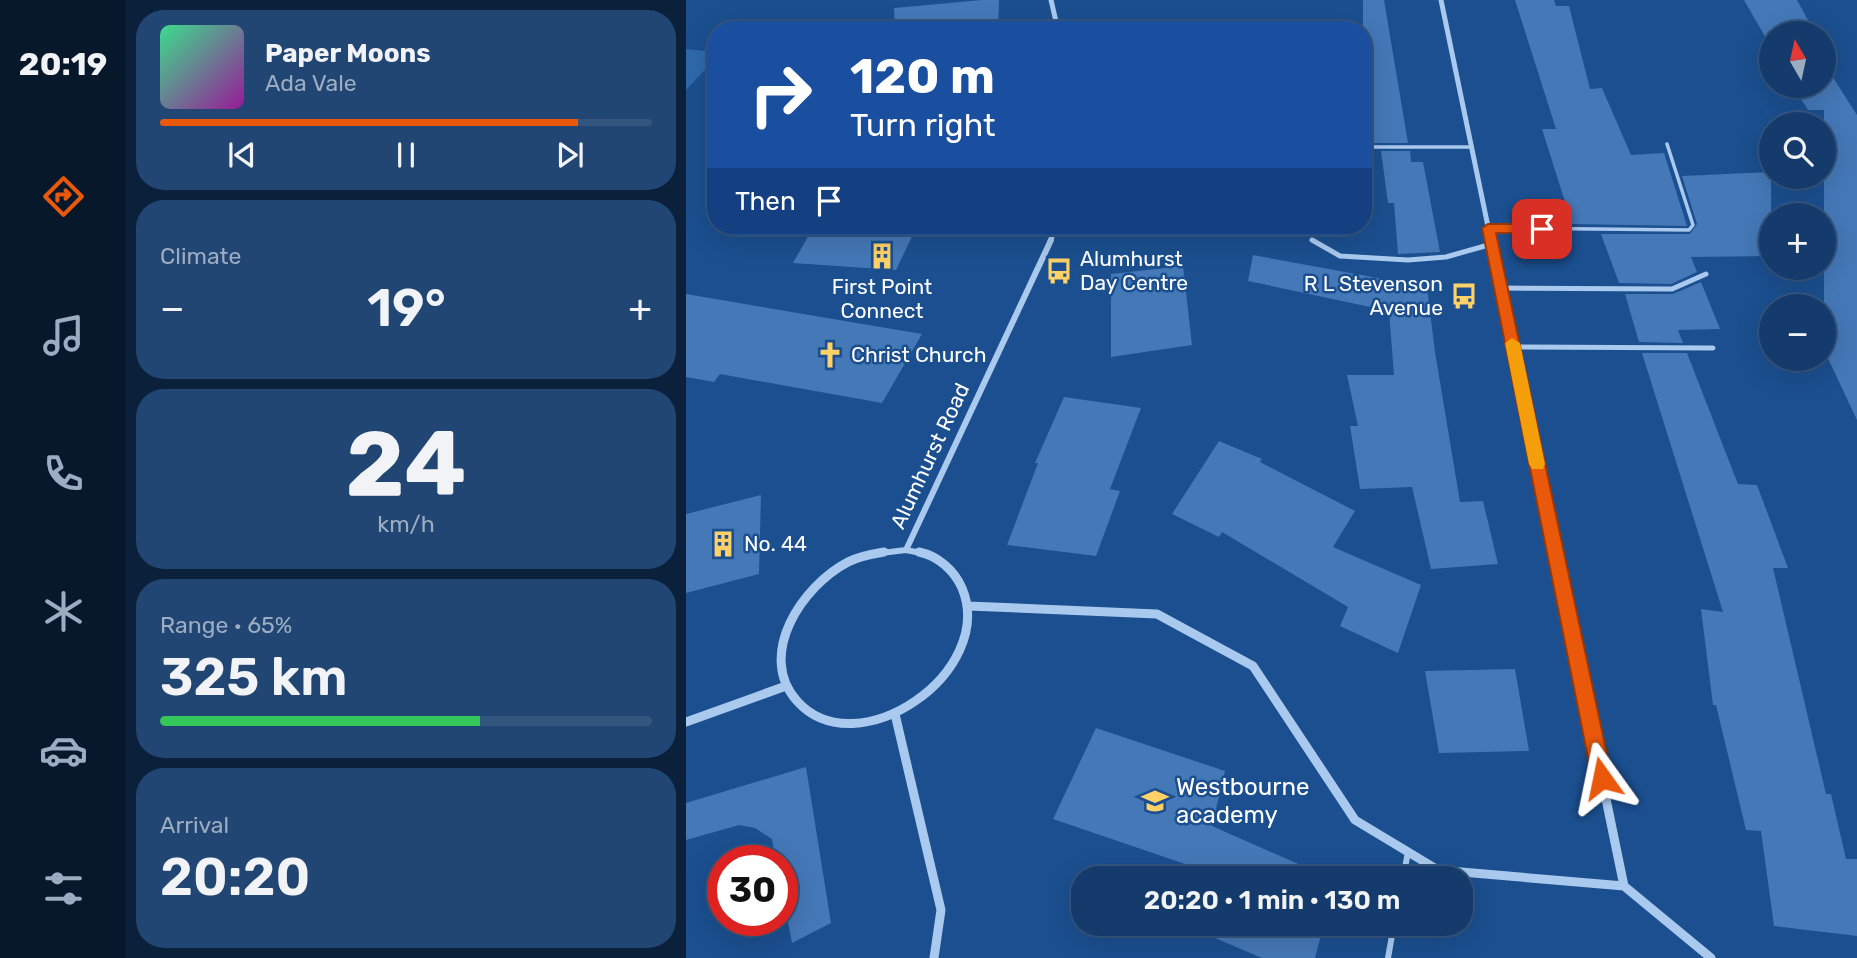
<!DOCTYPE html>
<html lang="en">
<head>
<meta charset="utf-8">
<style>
  :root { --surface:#143b6b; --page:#214673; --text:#f1f3f6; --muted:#9dadc1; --line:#33557e; --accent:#ea580c }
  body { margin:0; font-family:Rubik,sans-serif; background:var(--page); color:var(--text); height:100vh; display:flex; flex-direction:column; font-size:26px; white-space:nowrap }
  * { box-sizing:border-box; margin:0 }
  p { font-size:23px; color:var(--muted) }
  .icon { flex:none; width:38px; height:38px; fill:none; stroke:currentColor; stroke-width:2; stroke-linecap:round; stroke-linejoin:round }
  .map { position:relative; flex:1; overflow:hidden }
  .drawer { display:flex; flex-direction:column; gap:10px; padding:10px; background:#0b203b; width:560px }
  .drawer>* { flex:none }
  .banner { position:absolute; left:21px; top:21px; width:665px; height:214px; border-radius:28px; box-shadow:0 7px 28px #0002,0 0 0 2px var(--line); background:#1a4fa0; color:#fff; overflow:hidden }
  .needle { width:46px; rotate:351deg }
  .fabs { position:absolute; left:1073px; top:21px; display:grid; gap:14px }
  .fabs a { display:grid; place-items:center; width:77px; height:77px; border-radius:50%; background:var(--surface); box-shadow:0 7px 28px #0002,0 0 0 2px var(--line); font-size:35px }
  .speed { position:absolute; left:21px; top:845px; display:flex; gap:14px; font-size:35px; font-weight:700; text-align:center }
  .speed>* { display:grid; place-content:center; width:91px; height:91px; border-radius:50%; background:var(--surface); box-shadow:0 7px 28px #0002,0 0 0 2px var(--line); line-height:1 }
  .speed .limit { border:10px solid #d22; background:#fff; color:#111 }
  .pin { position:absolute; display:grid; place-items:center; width:60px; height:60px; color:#fff; margin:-30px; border-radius:14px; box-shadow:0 4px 10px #0006 }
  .me { position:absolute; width:77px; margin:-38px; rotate:348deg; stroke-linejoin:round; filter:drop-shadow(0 0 5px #0008) }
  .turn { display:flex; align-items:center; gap:24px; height:147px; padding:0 28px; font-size:32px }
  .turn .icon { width:91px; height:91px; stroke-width:2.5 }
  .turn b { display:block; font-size:49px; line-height:60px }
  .then { display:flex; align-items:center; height:66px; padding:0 28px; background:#0003; gap:14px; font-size:26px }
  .big { font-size:52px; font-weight:600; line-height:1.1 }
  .drawer .card { flex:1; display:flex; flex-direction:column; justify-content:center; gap:10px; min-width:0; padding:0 24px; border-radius:28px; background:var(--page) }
  .drawer .dial { align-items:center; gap:0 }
  .dial b { font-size:91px; line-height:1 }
  .song { display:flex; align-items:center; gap:21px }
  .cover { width:84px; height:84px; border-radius:10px; background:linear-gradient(135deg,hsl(150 70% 55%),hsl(300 70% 35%)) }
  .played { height:7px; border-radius:4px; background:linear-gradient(90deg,var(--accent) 85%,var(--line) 85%) }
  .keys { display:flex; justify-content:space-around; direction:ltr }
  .heat { display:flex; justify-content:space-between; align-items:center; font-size:38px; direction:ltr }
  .charge { height:10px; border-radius:5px; background:linear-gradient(90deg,#34c759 65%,var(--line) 0) }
  .trip { position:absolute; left:385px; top:866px; width:402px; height:70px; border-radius:28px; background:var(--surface); box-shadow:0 7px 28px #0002,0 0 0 2px var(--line); font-weight:600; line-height:70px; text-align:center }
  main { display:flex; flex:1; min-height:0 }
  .dock { display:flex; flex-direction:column; width:126px; justify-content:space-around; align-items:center; background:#08182b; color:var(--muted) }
  .dock .icon { width:49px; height:49px }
  .dock .active { color:var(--accent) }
  .dock b { font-size:32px; color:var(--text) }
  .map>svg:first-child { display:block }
  .green { fill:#2e69ad }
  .building { fill:#4478b7 }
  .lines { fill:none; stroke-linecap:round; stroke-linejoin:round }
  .service-far2 { stroke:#a9c9ee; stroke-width:3.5 }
  .service-far1 { stroke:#a9c9ee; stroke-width:5 }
  .service { stroke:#a9c9ee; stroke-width:6 }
  .minor-far2 { stroke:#a9c9ee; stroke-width:5 }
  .minor-far1 { stroke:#a9c9ee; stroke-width:6 }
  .minor { stroke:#a9c9ee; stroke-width:9 }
  .route { fill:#ea580c; stroke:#983908; stroke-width:2 }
  .slow { fill:#f59e0b }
  .labels { text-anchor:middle; stroke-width:5; stroke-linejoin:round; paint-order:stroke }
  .poi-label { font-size:21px; fill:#fff; stroke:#1b4f8f; text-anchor:start }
  .street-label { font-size:21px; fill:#fff; stroke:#1b4f8f }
  .near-poi-label { font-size:24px; fill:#fff; stroke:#1b4f8f; text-anchor:start }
</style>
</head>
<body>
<main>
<nav class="dock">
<b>20:19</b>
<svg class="icon active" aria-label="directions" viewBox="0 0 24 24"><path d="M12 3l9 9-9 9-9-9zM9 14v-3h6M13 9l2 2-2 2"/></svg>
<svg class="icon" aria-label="music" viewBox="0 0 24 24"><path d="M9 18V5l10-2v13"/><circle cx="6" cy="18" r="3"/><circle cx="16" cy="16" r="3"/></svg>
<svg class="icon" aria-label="phone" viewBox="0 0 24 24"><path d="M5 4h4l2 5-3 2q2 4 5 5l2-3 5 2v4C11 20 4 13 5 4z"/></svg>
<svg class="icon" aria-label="climate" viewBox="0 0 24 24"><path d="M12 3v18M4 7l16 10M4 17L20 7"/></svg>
<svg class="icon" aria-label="car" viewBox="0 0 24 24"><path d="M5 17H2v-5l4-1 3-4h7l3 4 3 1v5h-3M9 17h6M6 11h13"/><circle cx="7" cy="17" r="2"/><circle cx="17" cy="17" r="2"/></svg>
<svg class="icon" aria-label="filters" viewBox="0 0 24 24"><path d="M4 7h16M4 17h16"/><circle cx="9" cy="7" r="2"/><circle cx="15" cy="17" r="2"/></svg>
</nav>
<section class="drawer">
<div class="card">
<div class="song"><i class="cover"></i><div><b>Paper Moons</b><p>Ada Vale</p></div></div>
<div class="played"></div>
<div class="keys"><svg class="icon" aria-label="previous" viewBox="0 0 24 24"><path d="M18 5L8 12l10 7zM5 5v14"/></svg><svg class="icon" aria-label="pause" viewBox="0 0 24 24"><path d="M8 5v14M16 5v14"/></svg><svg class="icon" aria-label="next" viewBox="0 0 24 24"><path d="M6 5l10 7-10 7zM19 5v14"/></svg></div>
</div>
<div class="card"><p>Climate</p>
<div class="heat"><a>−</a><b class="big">19°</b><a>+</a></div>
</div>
<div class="card dial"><b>24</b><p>km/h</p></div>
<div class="card"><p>Range · 65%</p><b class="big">325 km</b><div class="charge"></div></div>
<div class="card"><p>Arrival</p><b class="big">20:20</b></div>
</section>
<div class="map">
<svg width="1171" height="958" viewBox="0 0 1171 958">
  <rect width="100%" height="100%" fill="#1b4f8f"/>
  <path class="green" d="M0 49 30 52V58L0 90Z"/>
  <path class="building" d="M296 0H313L312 30H209L208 8Z
    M677 0H698L722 143H682L677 104Z
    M829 0H868L870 6H883L904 89 916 88 945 155 978 153 1001 226 886 224 856 129H870Z
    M1058 0H1111L1129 33H1085V47Z
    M1138 48 1146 65H1139L1171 115V420L1138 350V110H1122L1107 86H1138Z
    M695 151H724L725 162H737L754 252 712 254 708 203H702Z
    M1085 172V256L1005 257 1011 272 985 284 933 283 915 234H1004L1011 224 996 176Z
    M128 226H231L210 270 107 263Z
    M567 255 741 287 749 352 774 502 797 501 812 564 745 569 726 487 674 489 664 426H672L661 375H708L703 311 562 281Z
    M497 266 506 345 425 357V274Z
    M1015 282 1034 329 992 330 997 343 953 342 939 294H987Z
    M0 294 236 334 196 403 34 374 28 382 0 377Z
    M956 353H1001L1052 484 1071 485 1102 568H1087L1140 794H1145L1160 859H1171V936L1088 926 1075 831 1060 830 1030 705H1027L1015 609 1037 612Z
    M378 397 455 408 424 489 434 491 410 556 321 545 352 463H349Z
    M533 441 576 459 574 462 669 511 647 547 735 585 712 653 654 626 662 607 536 532 533 537 486 514Z
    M75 495 73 574 0 593V514Z
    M829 669 843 751 753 753 739 671Z
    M410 728 539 771 526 826 644 878H540L367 819Z
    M120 767 145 923 106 943 96 891V861H90L86 839 69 828 53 825 0 840V803Z
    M527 924H638L629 958H576L522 935Z"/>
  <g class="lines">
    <path class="service-far2" d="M677 147H786
      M802 228 1003 230 1007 225 981 144
      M626 240 629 241"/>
    <path class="service-far1" d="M626 240 654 256 722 260 760 257 806 244
      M815 288 986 289 1020 274
      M827 347 1027 348"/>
    <path class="service" d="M717 878 722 852
      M702 958 708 924"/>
    <path class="minor-far2" d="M365 0 372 30
      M755 0 805 241
      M364 241 371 226"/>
    <path class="minor-far1" d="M805 240 869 554
      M220 550 365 240
      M187 554 220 550 240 554"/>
    <path class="minor" d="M198 552C186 554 173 556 162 562 116 586 70 655 111 701 171 768 311 672 276 588 268 570 252 556 233 552
      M869 552 938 886
      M282 606 471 614 567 666 669 820 752 870 938 886 1025 958
      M209 714 255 910 248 958
      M0 722 100 686"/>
  </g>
  <path class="route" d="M802 224H856L863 229 856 233H810L926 778 923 785 916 788 909 785 906 778 796 228Z"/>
  <path class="slow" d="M826 338 834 343 859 464 857 469H846L843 464 819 343Z"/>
  <defs>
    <g id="building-bare" transform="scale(2.1)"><path d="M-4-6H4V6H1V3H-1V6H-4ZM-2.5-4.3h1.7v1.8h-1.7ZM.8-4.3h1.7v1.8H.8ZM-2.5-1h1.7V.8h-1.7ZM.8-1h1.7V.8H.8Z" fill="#ffd166" stroke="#1b4f8f" stroke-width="2.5" paint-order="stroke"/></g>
    <g id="bus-bare" transform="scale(2.1)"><path d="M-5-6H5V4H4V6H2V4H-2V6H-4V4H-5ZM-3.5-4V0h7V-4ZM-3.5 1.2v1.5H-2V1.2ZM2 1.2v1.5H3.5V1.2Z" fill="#ffd166" stroke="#1b4f8f" stroke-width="2.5" paint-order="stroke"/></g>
    <g id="church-bare" transform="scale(2.1)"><path d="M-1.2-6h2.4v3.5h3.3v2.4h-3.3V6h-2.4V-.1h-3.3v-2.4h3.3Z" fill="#ffd166" stroke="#1b4f8f" stroke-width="2.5" paint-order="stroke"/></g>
    <g id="school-bare" transform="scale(2.1)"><path d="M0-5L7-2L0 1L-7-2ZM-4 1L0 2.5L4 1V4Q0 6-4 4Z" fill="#ffd166" stroke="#1b4f8f" stroke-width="2.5" paint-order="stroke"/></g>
  </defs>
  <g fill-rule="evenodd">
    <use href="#building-bare" x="196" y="256"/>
    <use href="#bus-bare" x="373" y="271"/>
    <use href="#bus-bare" x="778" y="296"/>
    <use href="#church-bare" x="144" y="355"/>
    <use href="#building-bare" x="37" y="544"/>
    <use href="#school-bare" x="469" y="801"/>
  </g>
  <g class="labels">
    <g class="poi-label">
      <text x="394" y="266">Alumhurst<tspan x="394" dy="24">Day Centre</tspan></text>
      <text x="757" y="291" text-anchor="end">R L Stevenson<tspan x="757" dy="24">Avenue</tspan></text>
      <text x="196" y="294" text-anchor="middle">First Point<tspan x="196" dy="24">Connect</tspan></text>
      <text x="165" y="362">Christ Church</text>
      <text x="58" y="551">No. 44</text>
    </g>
    <g class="street-label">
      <text transform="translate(244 456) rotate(-65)" y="7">Alumhurst Road</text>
    </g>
    <g class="near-poi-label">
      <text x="490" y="795">Westbourne<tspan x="490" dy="28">academy</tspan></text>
    </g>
  </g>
</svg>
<div class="fabs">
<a><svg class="needle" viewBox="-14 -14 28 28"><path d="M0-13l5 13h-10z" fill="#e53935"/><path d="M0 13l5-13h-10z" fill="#9dadc1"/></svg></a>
<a><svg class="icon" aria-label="search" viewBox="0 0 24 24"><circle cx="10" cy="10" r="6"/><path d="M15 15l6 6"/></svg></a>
<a>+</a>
<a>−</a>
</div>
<div class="speed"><div class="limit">30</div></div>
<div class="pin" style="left:856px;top:229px;background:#d93025"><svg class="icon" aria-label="arrive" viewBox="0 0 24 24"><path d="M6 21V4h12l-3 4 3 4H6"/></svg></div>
<svg class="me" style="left:916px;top:778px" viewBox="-20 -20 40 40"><path d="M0-17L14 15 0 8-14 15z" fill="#ea580c" stroke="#fff" stroke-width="4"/></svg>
<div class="trip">20:20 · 1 min · 130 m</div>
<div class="banner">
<div class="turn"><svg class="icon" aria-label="right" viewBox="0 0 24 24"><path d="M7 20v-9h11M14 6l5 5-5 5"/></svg><div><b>120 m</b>Turn right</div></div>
<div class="then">Then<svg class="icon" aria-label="arrive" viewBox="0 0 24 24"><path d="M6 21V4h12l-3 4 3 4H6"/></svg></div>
</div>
</div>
</main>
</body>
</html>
